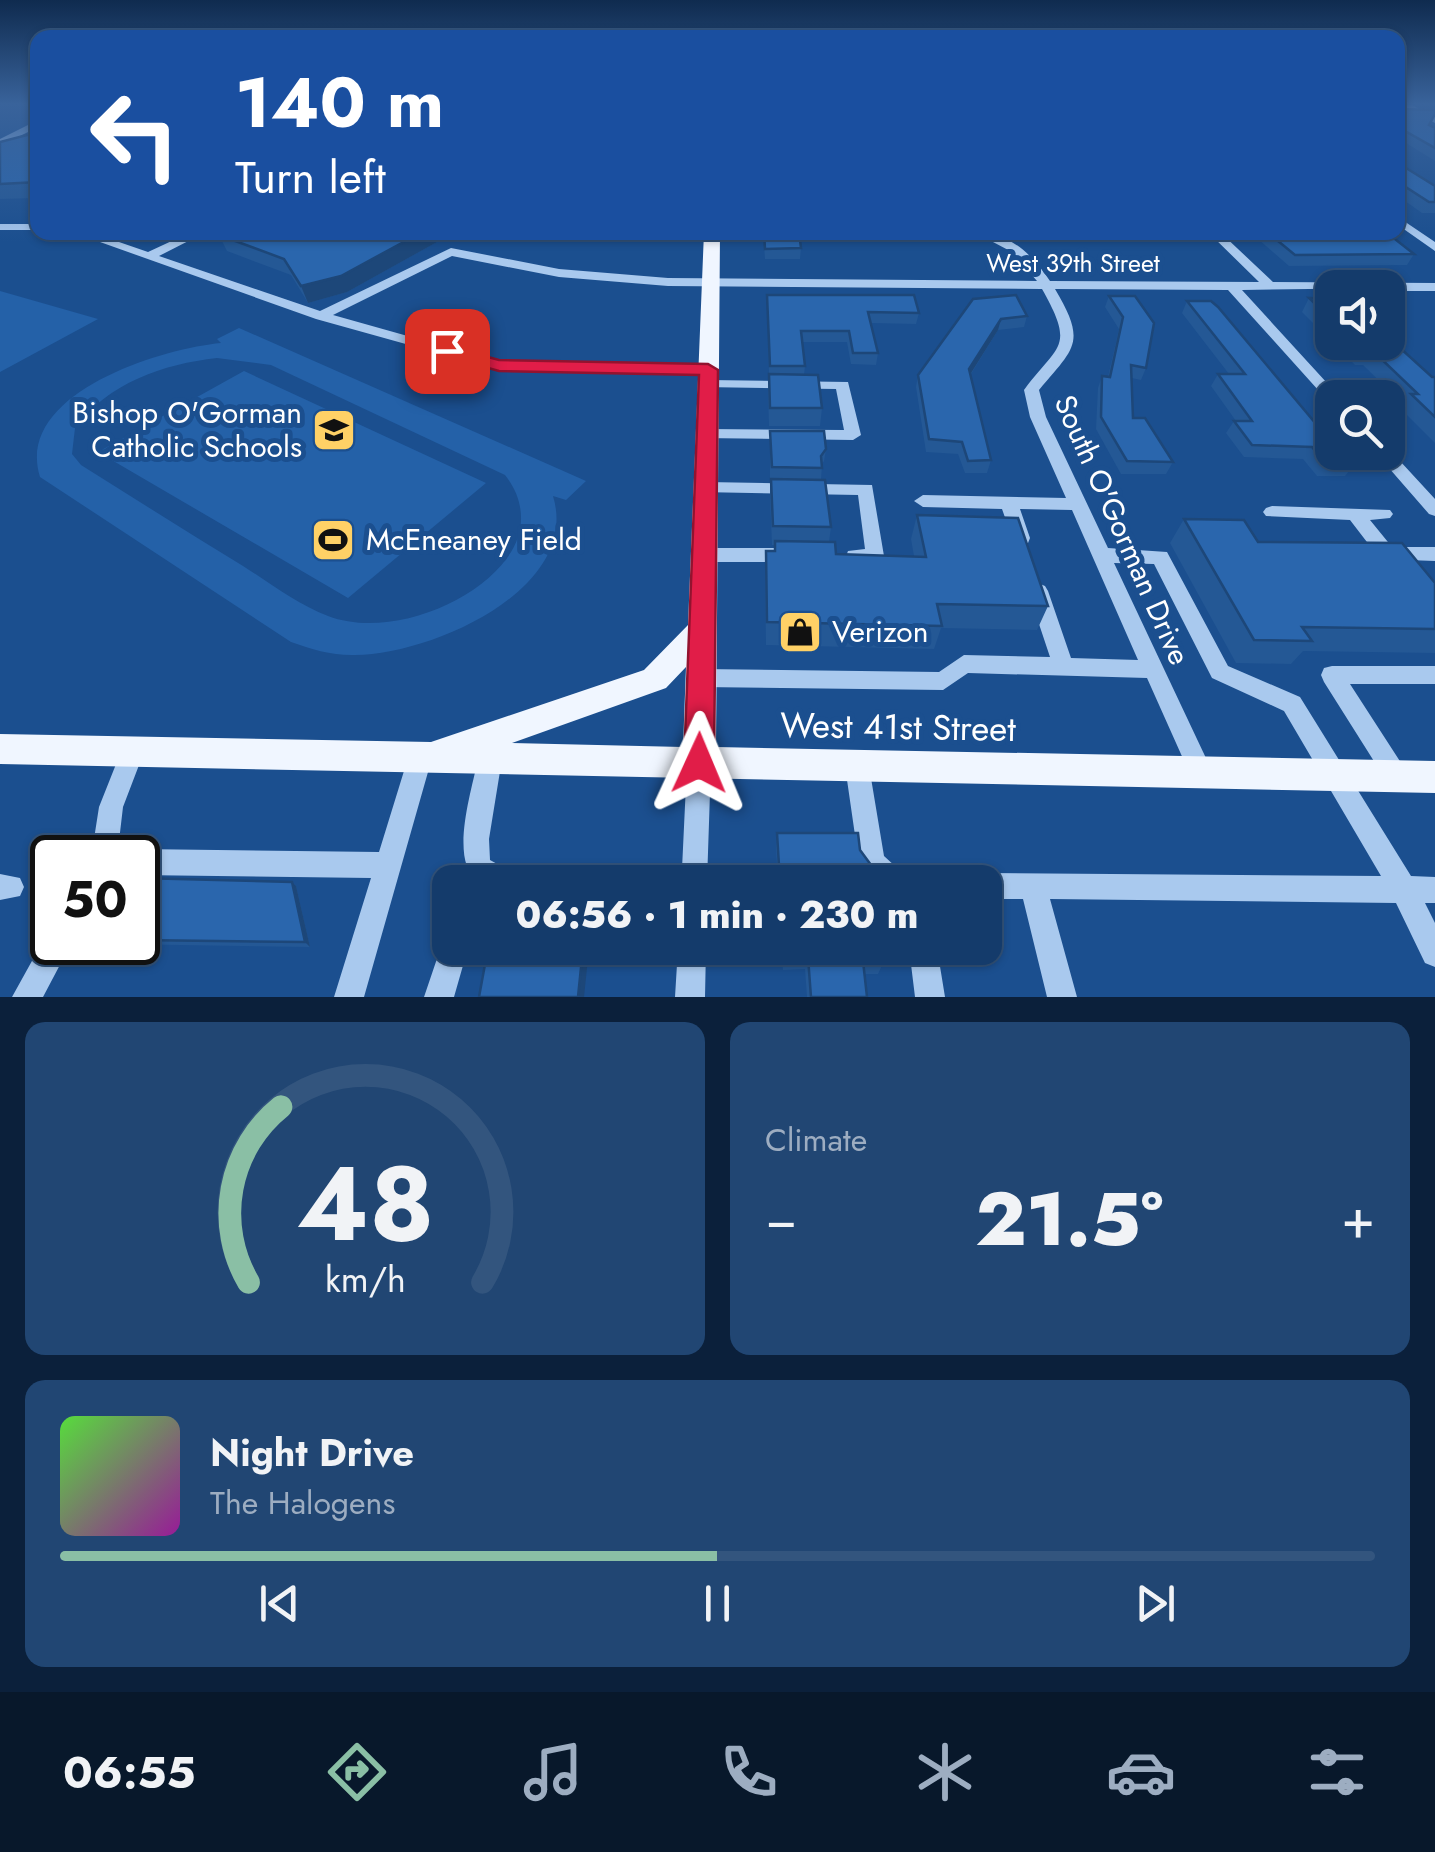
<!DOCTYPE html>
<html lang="en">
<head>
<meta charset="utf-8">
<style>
  :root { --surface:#143b6b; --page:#214673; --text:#f1f3f6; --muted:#9dadc1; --line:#33557e; --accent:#8abfa5 }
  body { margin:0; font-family:Jost,sans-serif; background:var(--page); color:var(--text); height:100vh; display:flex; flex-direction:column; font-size:38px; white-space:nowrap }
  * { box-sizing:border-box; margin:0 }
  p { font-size:32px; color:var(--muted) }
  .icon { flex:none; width:55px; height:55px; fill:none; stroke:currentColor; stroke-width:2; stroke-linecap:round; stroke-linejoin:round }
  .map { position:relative; height:997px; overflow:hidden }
  .panel { display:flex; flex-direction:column; gap:25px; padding:25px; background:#0b203b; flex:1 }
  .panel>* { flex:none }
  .hud { position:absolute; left:30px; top:30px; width:1375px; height:210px; border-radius:20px; box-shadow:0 2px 8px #0004,0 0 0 2px var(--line); background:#1a4fa0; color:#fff; overflow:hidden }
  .controls { position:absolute; left:1315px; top:270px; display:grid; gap:20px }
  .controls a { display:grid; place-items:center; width:90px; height:90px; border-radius:20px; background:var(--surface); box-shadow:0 2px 8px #0004,0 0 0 2px var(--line); font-size:50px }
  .speed { position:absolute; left:30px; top:835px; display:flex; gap:20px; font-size:50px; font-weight:700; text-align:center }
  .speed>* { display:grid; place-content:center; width:130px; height:130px; border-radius:50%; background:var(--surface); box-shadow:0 2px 8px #0004,0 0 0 2px var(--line); line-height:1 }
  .speed .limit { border:5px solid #111; border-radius:15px; background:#fff; color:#111 }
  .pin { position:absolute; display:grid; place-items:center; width:85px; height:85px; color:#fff; margin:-42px; border-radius:20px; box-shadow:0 5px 15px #0006 }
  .me { position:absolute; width:110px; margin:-55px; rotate:1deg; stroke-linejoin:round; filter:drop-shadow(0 0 8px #0008) }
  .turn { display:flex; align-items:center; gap:35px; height:210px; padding:0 40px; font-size:45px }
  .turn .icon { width:130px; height:130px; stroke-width:2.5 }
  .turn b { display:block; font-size:70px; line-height:85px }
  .big { font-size:75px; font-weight:800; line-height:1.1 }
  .panel .card { flex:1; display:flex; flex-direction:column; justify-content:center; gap:15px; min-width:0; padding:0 35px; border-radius:20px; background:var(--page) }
  .panel .dial { align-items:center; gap:0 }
  .dial svg { height:260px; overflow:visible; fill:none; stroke:var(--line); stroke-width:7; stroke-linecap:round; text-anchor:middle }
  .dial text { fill:var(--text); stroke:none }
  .song { display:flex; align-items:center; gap:30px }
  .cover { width:120px; height:120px; border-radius:15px; background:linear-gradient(135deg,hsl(110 70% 55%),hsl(300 70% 35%)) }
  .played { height:10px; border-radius:5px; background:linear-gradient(90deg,var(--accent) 50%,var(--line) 50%) }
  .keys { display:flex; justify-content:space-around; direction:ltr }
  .heat { display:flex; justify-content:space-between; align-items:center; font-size:55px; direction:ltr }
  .panel .tiles { flex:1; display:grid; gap:25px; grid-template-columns:1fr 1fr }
  .card:last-child { grid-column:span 2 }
  .trip { position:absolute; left:432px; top:865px; width:570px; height:100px; border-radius:20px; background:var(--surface); box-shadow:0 2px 8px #0004,0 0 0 2px var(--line); font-weight:800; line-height:100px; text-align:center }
  .dock { display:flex; height:160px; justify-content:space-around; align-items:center; background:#08182b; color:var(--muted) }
  .dock .icon { width:70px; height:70px }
  .dock .on { color:var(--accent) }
  .dock b { font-size:45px; color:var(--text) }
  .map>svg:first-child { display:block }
  .green { fill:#2461a8; fill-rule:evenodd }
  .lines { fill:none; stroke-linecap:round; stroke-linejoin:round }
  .minor { fill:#a9c9ee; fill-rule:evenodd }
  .major { fill:#f0f6ff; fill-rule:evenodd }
  .wall { fill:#245895 }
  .shaded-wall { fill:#1d4779 }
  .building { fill:#2a66ad; stroke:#1d4779; stroke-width:2.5 }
  .route { fill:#e11d48; stroke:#92132f; stroke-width:2.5 }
  .labels { text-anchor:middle; stroke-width:10; stroke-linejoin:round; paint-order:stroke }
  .far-street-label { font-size:25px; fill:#fff; stroke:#1b4f8f }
  .poi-label { font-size:30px; fill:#fff; stroke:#1b4f8f; text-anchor:start }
  .street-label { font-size:30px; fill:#fff; stroke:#1b4f8f }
  .near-street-label { font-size:35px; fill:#fff; stroke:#1b4f8f }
</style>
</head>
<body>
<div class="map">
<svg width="1435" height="997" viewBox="0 0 1435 997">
  <rect width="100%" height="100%" fill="#1b4f8f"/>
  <path class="green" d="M0 291 98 319 0 372Z
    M239 328 586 481 566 500 553 496C582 591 425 657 352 655 330 655 311 649 291 642L40 477C14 394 159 349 221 343L217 339ZM217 358 271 365 505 475C525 500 527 531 507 558 472 606 385 638 328 616 298 605 270 583 243 566 189 533 135 499 81 465L72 454 75 428C108 383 163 364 217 358Z
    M244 371 486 483 348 598 98 452Z"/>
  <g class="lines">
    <path class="minor" d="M1398 103H1408L1435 117V123Z
      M38 120V127L0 146V139Z
      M1398 217 1435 242V251L1398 225Z
      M0 224H38V230H0Z
      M72 232H90L148 252 191 232H206L159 256 320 311 451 248 559 269 668 278 1037 281 1012 252 974 232C1009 232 1031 253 1050 281L1259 282 1208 232H1220L1273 282 1435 283V291H1388V288L1242 290 1338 395 1340 398H1332V402L1328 401 1228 290 1055 289C1087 343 1075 347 1039 390L1046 417 1108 548 1167 552 1228 666 1300 697 1411 876 1435 877V903H1425L1435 923V967L1425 963 1396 903 1050 899 1077 997H1047L1023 899H985V882H973L976 877 985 873 1381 876 1284 711 1212 678 1154 564 1114 563 1213 773 1209 781 1201 784 1193 781 1147 678 968 673 943 690 701 687 693 685 690 678 693 671 701 669 939 672 964 655 1050 657 1028 591 1031 586 1038 583 1045 586 1048 591 1071 658 1138 660 1072 510 1020 509 1030 538 1028 543H1014L1002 509 923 507 914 501 923 495 1066 498 1030 417 1024 390C1058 344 1076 349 1042 289L668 286 559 277 452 256 333 315 500 362 708 366 715 370 708 374 499 370 316 319Z
      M708 380 848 382 861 435 853 440 701 438 699 434 701 430 707 429 844 430 836 389 703 387V381Z
      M1388 448 1435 499V516L1429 514 1375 452H1388Z
      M706 482 872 485 884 556 882 561C871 564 859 564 848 561L846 556 848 551 865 549 858 495 700 492 697 488Z
      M1272 506 1390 510 1393 514 1390 518 1370 520 1392 547H1435V561L1380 559 1350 520 1266 516 1263 512 1266 508Z
      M704 548H789L796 550 798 555 796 560 789 562H704L697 560 695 555 697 550Z
      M1332 666H1435V684H1350L1405 769 1409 777 1405 785 1397 788 1389 785 1324 682 1321 675 1324 668Z
      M132 741 140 744 144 752 123 807 117 858H91L99 807 124 744Z
      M420 747 428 750 432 758 364 997H334L371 878 138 875V858H127L129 853 138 849 379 852 408 758 412 750Z
      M490 748 498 751 502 759 489 839 490 860 499 865 682 869 687 763 691 755 699 752 707 755 711 763 707 882H479C448 863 472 790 478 759L482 751Z
      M857 755 865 758 869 766 884 856 896 867 911 873 915 882H874L863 872 859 863 845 766 849 758Z
      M0 874 20 878 24 887 20 896 0 900Z
      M52 930V942H72L43 997H12L48 932Z
      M450 936V948H468L454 997H424L444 938Z
      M678 948H706L705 997H675Z
      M909 948H937L945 997H915Z"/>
    <path class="major" d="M704 232H720L716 747 1435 761V793L0 764V734L431 742 644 670 688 625ZM686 667 683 747 512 743 666 688Z"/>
  </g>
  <path class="wall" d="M1398 103H1435V105H1401L1400 109 1435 128V161L1398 138Z
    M38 135V198L0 199V142Z
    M1398 164 1435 186V213H1422L1398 196Z
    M225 232H435L437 242 347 292 308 303 291 275 227 251 219 235Z
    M763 232H799L801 248 800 259H765Z
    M1038 232H1076L1054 240Z
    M1250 232H1386L1414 254 1407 265 1289 266Z
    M767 295 919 313 916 324 871 323 878 353 876 365 851 364 847 342H802L805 366 804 375 822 408 820 426H769L768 392 769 374Z
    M1109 296H1135L1146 368 1141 380 1132 378 1133 418 1173 462 1166 474H1121L1096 429 1098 388 1102 376 1108 377 1119 329 1105 307Z
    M1309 298 1332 299V342L1302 312Z
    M973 299 1027 316 1024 327 998 330 971 374 991 460 987 473H965L958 454 926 452 916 387 918 375Z
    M1187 301 1331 443 1355 464 1345 476H1317L1303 459 1244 457 1226 433 1234 421H1236L1211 386 1218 374H1229L1182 313Z
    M1333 342H1388L1432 377H1435V443L1400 408 1403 404 1363 365H1355Z
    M417 356 463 366 445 379 420 368Z
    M770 431 826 449 824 461 822 464 821 480 831 527 829 542 836 554 914 556 911 539 917 515 1048 606 1037 630 941 628 934 649 766 645 765 575 766 551H774L775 545H772L770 497Z
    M1184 519 1258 542 1435 583V653L1303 651 1291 664 1236 663 1170 543Z
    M777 833 873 882H778L776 848Z
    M138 878 292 882 296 886 310 947 118 944 114 942H138Z
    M781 948H882L884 961 878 974H864L867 997H807L805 969 783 970Z"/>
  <path class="shaded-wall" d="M422 232H435L437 242 347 292 308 303 301 286Z
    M1056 232H1076L1054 240Z
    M1001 319 998 330 966 381 969 369Z
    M460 355 463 366 445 379 441 367Z
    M292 882 296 886 310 947 305 942Z
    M583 948H589L584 997H578Z"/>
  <path class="building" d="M1398 103H1402L1400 109 1435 110V114L1429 125 1435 128V148L1398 127Z
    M27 135H38V182L0 184V142Z
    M1398 163 1435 186V202H1429L1398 182Z
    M225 232H422L341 276 301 286 284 259 219 235Z
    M764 232H799L801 248 765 249Z
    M1267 232H1386L1414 254 1295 255Z
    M767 295H914L919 313 868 312 878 353H853L849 331H801L805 366H770Z
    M1016 295 1027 316 1001 319 969 369 991 460 968 461 962 442 929 439 918 375 973 299Z
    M1109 296H1135L1154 323 1146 368 1131 365 1133 418H1145L1173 462 1127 461 1101 417 1102 376 1110 377 1123 317Z
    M1309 298 1332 299V320Z
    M1187 301H1211L1218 307 1332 443V452H1345L1355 464H1326L1312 447 1252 445 1234 421H1252L1218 374H1245Z
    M1388 337 1432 377H1435V417L1411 394H1418L1373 351H1365L1356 342H1388Z
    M434 345 460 355 441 367 417 356Z
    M769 374 818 375 822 408H770Z
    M770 431H824L826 449 821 456 822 468 772 467Z
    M771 479 825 480 831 527 773 526Z
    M917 515 1018 518 1048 606 937 604 942 626 767 622 766 551H775V541L835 542 836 554 926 557Z
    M1184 519 1244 520 1258 542 1402 543 1435 583V629L1302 627 1312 641 1254 640Z
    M777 833H858L860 850 871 865 873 882H780Z
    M138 878 292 882 305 942 138 940Z
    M488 948H583L578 997H479Z
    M784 948H882L884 961H863L867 997H811L808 957H785Z"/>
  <linearGradient id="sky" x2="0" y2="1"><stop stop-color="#0f2b4f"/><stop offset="0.43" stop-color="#39639b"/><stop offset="1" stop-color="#39639b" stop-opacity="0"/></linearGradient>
  <rect width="1435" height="242" fill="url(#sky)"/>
  <path class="route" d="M447 346 499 360 708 364 718 370 714 763 710 773 699 778 688 773 684 763 699 375 499 371 441 355 438 351Z"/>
  <defs>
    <g id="school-square" transform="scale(2.25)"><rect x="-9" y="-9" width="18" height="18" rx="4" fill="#ffd166" stroke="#1b4f8f"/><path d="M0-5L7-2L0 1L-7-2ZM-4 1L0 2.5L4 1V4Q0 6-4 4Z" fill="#111"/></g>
    <g id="stadium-square" transform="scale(2.25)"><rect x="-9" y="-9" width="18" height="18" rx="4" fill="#ffd166" stroke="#1b4f8f"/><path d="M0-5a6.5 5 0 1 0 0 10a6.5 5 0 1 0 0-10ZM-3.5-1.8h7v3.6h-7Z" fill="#111"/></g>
    <g id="shop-square" transform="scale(2.25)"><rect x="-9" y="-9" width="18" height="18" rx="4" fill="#ffd166" stroke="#1b4f8f"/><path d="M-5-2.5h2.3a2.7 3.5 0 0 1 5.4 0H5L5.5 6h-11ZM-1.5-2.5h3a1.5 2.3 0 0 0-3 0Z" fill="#111"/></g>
  </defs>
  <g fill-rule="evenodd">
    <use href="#school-square" x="334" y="430"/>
    <use href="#stadium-square" x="333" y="540"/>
    <use href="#shop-square" x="800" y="632"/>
  </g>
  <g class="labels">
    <g class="far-street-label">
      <text x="1073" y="272">West 39th Street</text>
    </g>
    <g class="poi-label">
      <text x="302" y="423" text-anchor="end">Bishop O'Gorman<tspan x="302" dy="34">Catholic Schools</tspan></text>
      <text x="366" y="550">McEneaney Field</text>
      <text x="832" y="642">Verizon</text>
    </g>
    <g class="street-label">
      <text transform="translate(1122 530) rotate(66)" y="10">South O'Gorman Drive</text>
    </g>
    <g class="near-street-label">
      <text transform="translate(898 727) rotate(1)" y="12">West 41st Street</text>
    </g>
  </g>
</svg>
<div class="controls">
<a><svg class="icon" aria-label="sound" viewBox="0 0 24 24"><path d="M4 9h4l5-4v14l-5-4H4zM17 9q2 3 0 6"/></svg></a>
<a><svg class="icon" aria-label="search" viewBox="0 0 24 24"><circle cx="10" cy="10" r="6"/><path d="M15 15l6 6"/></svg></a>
</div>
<div class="speed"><div class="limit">50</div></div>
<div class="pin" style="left:447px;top:351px;background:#d93025"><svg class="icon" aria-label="arrive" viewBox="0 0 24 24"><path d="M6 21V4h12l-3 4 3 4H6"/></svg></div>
<svg class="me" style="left:699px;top:763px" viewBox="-20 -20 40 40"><path d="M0-17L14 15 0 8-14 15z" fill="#e11d48" stroke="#fff" stroke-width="4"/></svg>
<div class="trip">06:56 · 1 min · 230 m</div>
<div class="hud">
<div class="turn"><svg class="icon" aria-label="left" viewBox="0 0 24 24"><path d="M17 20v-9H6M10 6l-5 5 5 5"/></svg><div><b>140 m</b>Turn left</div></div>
</div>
</div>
<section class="panel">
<div class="tiles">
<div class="card dial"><svg viewBox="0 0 100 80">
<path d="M14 69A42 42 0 1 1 86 69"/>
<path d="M14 69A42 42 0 0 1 24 15" stroke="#8abfa5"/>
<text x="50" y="56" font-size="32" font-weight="700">48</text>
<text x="50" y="72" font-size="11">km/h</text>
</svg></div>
<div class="card"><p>Climate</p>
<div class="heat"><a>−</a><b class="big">21.5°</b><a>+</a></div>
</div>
<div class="card">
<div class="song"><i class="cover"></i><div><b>Night Drive</b><p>The Halogens</p></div></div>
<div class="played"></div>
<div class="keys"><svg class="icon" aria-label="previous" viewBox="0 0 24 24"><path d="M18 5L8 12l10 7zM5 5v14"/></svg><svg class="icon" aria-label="pause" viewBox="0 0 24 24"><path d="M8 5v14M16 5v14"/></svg><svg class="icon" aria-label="next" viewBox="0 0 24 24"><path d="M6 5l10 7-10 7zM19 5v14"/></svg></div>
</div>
</div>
</section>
<nav class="dock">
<b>06:55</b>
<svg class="icon on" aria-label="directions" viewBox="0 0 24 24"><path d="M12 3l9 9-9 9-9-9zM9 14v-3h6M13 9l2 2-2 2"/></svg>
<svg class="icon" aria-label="music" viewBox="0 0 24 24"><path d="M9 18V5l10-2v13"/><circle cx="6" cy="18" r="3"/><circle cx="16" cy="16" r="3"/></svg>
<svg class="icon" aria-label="phone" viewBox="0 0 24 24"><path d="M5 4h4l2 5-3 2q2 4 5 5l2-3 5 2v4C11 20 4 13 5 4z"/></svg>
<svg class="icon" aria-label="climate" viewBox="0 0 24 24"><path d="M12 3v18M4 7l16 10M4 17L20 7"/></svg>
<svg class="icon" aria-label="car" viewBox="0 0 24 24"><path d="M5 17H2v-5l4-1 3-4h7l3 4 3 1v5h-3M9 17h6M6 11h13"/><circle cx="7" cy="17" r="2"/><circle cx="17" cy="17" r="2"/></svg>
<svg class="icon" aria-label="filters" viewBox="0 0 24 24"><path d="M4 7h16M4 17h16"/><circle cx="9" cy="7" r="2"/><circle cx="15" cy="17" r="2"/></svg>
</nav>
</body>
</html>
